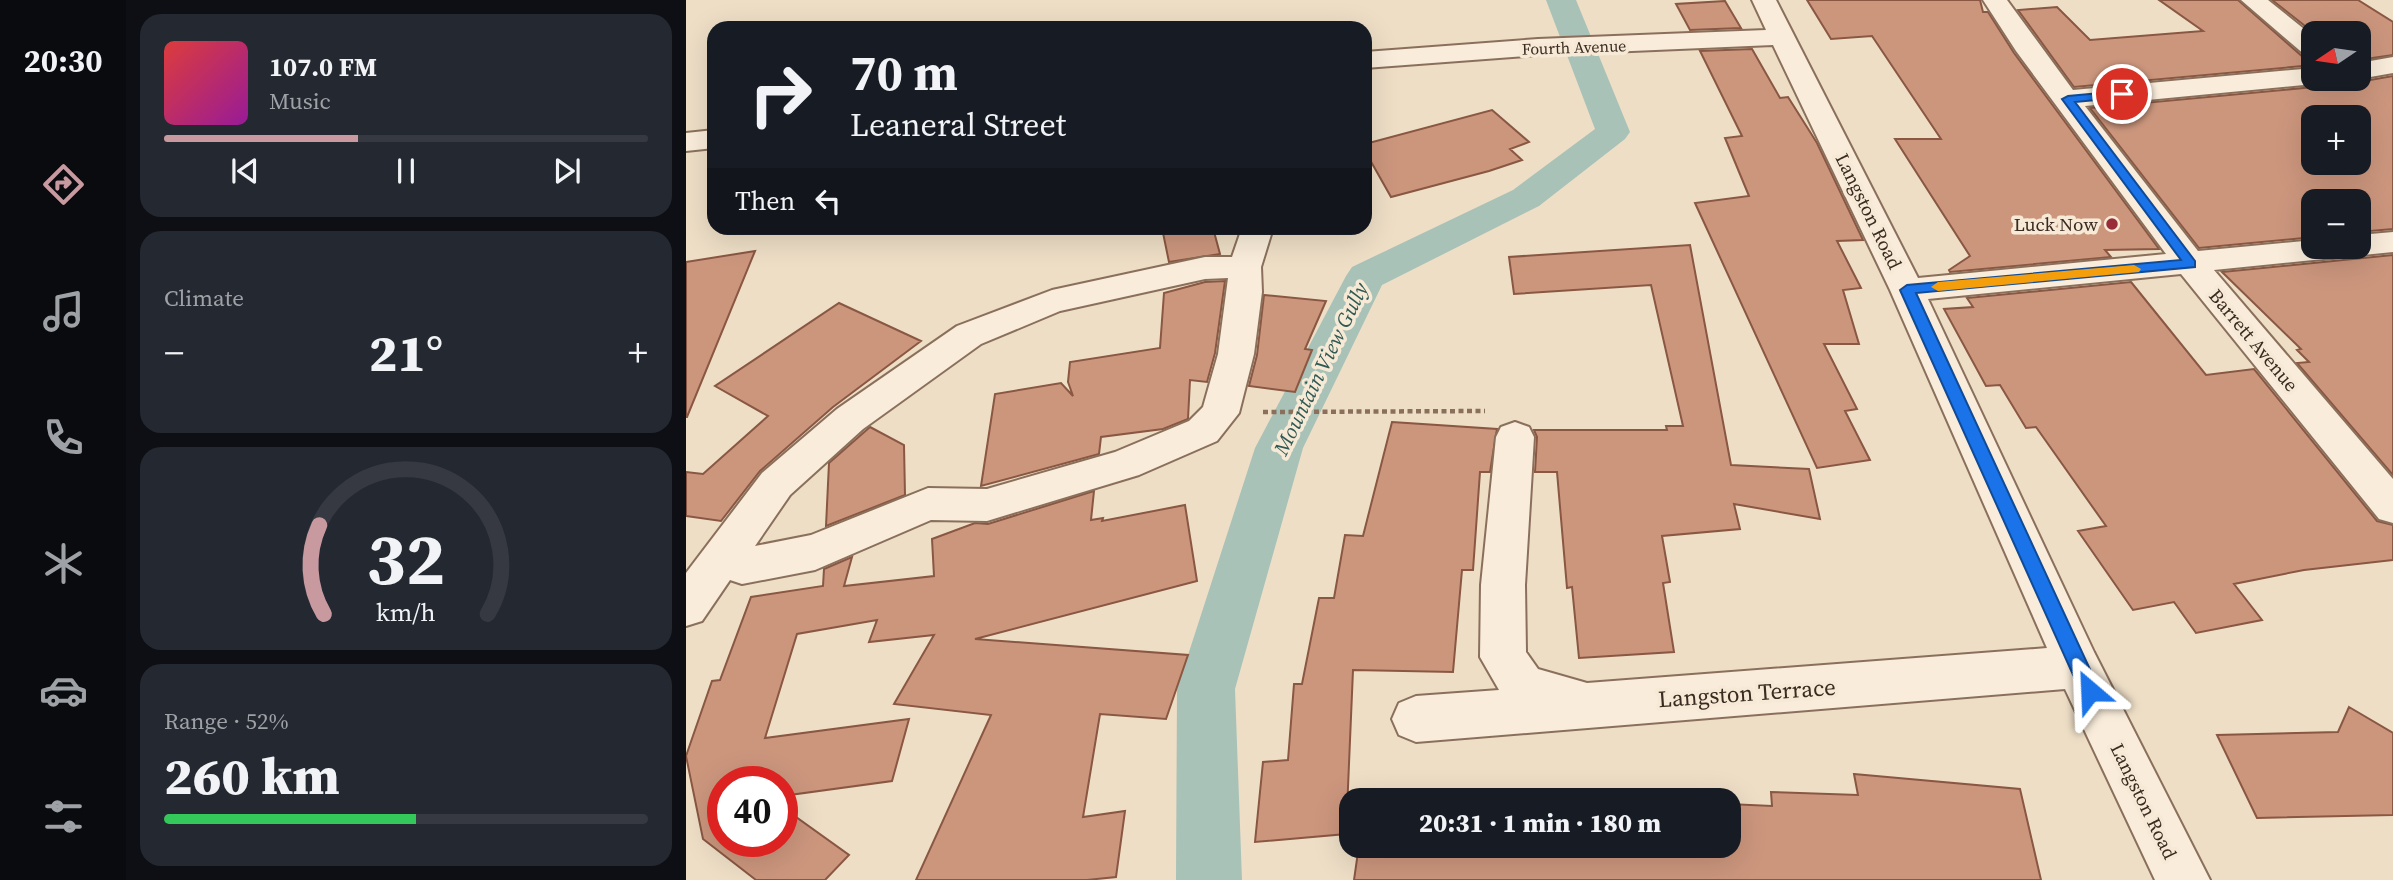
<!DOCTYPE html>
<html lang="en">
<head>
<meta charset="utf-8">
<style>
  :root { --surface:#171b24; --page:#242831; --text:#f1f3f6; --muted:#9ea1a6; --line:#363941; --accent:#c999a0 }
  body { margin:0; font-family:"Source Serif 4",serif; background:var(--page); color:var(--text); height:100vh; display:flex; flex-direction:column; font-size:26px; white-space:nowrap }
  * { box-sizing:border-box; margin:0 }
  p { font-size:23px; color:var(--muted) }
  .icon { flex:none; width:38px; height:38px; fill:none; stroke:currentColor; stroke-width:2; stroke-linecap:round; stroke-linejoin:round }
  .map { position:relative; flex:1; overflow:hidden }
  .panel { display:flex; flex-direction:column; gap:14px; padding:14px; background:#0d0f14; width:560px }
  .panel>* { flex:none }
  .banner { position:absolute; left:21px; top:21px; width:665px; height:214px; border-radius:21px; box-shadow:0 7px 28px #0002; background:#171b24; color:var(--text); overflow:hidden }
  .needle { width:46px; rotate:257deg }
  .buttons { position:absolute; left:1615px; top:21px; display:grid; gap:14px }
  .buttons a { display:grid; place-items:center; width:70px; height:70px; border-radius:14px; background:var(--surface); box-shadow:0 7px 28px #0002; font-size:35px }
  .speed { position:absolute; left:21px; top:766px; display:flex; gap:14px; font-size:35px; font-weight:700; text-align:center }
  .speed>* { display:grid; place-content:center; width:91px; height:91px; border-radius:50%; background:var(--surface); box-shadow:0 7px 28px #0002; line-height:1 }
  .speed .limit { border:10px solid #d22; background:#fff; color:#111 }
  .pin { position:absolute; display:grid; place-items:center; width:60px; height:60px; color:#fff; margin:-30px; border:4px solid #fff; border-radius:50%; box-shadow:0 2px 7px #0007 }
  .me { position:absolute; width:77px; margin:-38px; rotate:334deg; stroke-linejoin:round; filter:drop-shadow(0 0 5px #0008) }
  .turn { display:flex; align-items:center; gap:24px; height:147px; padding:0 28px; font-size:32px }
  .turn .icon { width:91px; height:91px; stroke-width:2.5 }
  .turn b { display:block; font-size:49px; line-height:60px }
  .then { display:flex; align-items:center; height:66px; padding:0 28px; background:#0003; gap:14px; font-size:26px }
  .big { font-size:52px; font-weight:800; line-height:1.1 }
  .panel .tile { flex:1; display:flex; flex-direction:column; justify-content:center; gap:10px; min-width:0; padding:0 24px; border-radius:21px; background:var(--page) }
  .panel .dial { align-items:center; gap:0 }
  .dial svg { height:182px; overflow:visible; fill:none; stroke:var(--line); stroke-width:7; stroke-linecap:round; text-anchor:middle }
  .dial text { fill:var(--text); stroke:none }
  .song { display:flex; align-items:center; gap:21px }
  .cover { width:84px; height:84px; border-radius:10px; background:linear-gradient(135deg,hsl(0 70% 55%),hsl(300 70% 35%)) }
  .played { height:7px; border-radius:4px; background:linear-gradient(90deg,var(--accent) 40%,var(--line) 40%) }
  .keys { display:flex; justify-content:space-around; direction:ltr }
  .heat { display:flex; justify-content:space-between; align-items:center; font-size:38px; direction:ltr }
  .charge { height:10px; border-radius:5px; background:linear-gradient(90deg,#34c759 52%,var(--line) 0) }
  .trip { position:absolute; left:653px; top:788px; width:402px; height:70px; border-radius:21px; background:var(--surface); box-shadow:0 7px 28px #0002; font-weight:800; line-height:70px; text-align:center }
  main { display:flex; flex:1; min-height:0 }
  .dock { display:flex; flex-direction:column; width:126px; justify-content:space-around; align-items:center; background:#090b0e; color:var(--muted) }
  .dock .icon { width:49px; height:49px }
  .dock .current { color:var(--accent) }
  .dock b { font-size:32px; color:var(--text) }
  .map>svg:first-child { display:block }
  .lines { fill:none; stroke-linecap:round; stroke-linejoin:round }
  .canal { fill:#a8c2b8; fill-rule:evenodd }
  .building { fill:#cc967d; stroke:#895742; stroke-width:2; fill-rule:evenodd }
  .minor-casing { stroke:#8a705c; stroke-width:4 }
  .path { stroke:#8a705c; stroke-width:4.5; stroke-dasharray:5 3.5; stroke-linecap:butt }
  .minor { fill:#f9ecda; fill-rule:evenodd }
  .route { fill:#1a73e8; stroke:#114b97; stroke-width:2 }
  .slow { fill:#f59e0b }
  .poi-dot { fill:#982c38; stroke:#f6e9d6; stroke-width:2.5 }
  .labels { text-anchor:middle; stroke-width:7; stroke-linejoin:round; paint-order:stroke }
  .far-street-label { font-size:16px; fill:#3a2a20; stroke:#f6e9d6 }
  .street-label { font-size:19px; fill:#3a2a20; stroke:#f6e9d6 }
  .poi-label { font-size:19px; fill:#3a2a20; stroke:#f6e9d6; text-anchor:end }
  .water-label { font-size:21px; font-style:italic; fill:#2f5953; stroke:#f6e9d6 }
  .near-street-label { font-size:23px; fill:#3a2a20; stroke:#f6e9d6 }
</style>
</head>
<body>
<main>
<nav class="dock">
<b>20:30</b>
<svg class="icon current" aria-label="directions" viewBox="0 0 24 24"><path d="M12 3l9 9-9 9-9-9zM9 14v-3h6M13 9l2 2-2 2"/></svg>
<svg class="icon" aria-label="music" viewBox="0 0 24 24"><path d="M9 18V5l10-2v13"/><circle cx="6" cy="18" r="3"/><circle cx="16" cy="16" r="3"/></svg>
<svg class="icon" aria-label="phone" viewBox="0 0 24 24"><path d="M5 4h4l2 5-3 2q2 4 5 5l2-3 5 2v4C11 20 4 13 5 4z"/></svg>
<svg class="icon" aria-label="climate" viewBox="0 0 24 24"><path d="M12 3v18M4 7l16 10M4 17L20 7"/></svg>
<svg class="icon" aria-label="car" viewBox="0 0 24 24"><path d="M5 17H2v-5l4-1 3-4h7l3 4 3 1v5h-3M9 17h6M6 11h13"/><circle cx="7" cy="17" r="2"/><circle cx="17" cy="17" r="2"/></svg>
<svg class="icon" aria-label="filters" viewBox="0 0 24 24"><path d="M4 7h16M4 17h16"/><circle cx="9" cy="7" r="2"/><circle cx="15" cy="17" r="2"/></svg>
</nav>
<section class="panel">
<div class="tile">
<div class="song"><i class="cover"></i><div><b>107.0 FM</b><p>Music</p></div></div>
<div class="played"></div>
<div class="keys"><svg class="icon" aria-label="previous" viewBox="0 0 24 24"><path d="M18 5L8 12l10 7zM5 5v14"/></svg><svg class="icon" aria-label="pause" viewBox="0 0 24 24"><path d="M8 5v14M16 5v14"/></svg><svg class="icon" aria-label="next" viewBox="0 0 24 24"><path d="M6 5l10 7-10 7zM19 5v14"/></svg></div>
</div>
<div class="tile"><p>Climate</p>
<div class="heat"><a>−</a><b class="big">21°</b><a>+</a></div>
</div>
<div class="tile dial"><svg viewBox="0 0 100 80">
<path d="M14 69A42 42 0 1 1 86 69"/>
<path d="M14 69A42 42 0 0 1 12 30" stroke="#c999a0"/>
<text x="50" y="56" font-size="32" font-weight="700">32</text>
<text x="50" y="72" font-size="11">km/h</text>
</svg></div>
<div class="tile"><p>Range · 52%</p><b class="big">260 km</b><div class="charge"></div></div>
</section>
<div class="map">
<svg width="1707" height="880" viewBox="0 0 1707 880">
  <rect width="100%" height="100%" fill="#eedec6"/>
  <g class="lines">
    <path class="canal" d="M860 0H890L944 132 939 139 853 206 696 285 617 448 549 689 556 880H490L491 689 569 448 660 276 666 267 827 190 909 129Z"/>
  </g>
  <path class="building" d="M1121 0H1294L1297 12H1302L1328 53 1473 249 1419 250 1425 257 1264 272 1263 270 1284 256 1209 139H1255L1186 36 1145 39Z
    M1473 0H1552L1617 57 1628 60V65L1388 87 1332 10 1371 7 1404 40 1517 31Z
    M1586 0H1672L1707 22V55L1673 60V33H1628Z
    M1039 1 1055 28 1004 30 990 4Z
    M1066 49 1094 98 1102 97 1131 143 1177 240 1151 241 1175 288 1157 290 1173 344H1138L1171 409 1159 411 1184 460 1131 468 1009 203 1063 196 1039 138 1056 136 1014 51Z
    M1707 76V229L1673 232V201H1628V237L1513 248 1404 108 1628 87 1641 79H1669L1673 82ZM1628 117H1673V163H1628Z
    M806 110 843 142 824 149 836 160 803 171 705 197 679 151V144Z
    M476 228H527L534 254 483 262Z
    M1004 245 1045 465 1123 469 1134 519 1048 504 1054 529 976 536 984 582 977 583 988 652 893 658 886 587 881 588 871 472H849L851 437 848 430H981L980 426H997L965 285 828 294 823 257Z
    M69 251 1 417H0V262Z
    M1707 255V475L1611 363 1623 362 1611 350 1615 349 1536 272Z
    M539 281 529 353 521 382 504 380 502 419 477 429 415 437 413 454 295 486 309 394 375 383 387 396 382 382 384 362 474 348 478 293 519 282Z
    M1445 282 1520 375 1568 369 1691 521 1707 525V560L1618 570 1548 584 1576 620 1510 633 1488 602 1447 610 1392 531 1420 526 1350 427 1340 428 1314 385 1300 386 1258 309 1287 307 1281 298Z
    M578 295 640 301 619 349 626 350 609 392 563 386 571 355Z
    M153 303 235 341 147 407 74 471 35 521 0 516V472L17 474 82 416 29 386Z
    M706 422 811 429 804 472H794L787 570H776L767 672 667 670 660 834 569 842 577 762 602 760 608 684H616L633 598H648L659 535 677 536Z
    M184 427 218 445 219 495 140 526 143 463Z
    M408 491 405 520 417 518 416 521 499 505 511 581 289 639 502 655 480 719 414 714 397 817 439 811 430 877 401 880H230L305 715 208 704 248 635 183 642 191 620 111 634 79 738 223 719 206 781 96 796V782H37V842H96V807L163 855 139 880H70L17 839 0 756 26 681 34 680 65 597 137 586 138 569 166 557 158 586 248 576 246 539 289 523 302 524Z
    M1663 707 1707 733V815L1571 818 1531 735 1652 732Z
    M1168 774 1334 789 1355 880H668L673 845H1043V804L1086 806 1085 792 1172 795Z"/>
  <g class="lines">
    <g class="minor-casing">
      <path id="minor" d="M1066 0H1090L1232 278 1480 254 1330 51 1297 0H1321L1387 90 1628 68V79H1639L1628 84 1399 106 1512 251 1628 240V247H1673V235L1707 232V252L1528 270 1707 479V523L1693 519 1495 274 1242 299 1408 652 1524 880H1469L1379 689 730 742 713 735 706 719 713 703 730 696 813 690 794 657 795 585 810 437 815 427 829 422 843 427 848 437 839 585 840 652 852 669 901 683 1361 648 1204 290 1087 45 852 55 679 68V52L852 39 1080 30Z
        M1555 0H1582L1628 37V58L1619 55Z
        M1707 57V73L1673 79H1672L1673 63Z
        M28 130V148L0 151V133Z
        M556 228H587L575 267 576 292 568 354 553 413 531 441 453 475 301 521 245 520 129 570 56 584 44 580 16 621 0 626V573L76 473 151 409 271 326 366 290 519 257H546ZM542 278 532 354 517 407 503 421 429 452 301 489 242 488 125 535 69 546 104 495 177 429 295 344 374 311 519 279Z"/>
    </g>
    <path class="path" d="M577 412 799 411"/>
    <use href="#minor" class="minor"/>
  </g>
  <path class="route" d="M1436 91 1440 92V97L1389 102 1509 261V267L1230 293 1414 691 1411 697 1404 700 1397 697 1214 290 1221 285 1495 260 1376 99 1382 96Z"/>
  <path class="slow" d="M1448 265 1455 269 1453 272 1252 291 1245 287 1252 282Z"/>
  <circle class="poi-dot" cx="1426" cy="224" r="7"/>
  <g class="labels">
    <g class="far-street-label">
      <text transform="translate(888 47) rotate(-2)" y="6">Fourth Avenue</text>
    </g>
    <g class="street-label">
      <text transform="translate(1183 211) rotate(64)" y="7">Langston Road</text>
      <text transform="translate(1568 340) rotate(50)" y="7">Barrett Avenue</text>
      <text transform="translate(1458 801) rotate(64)" y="7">Langston Road</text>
    </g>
    <g class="poi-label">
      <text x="1412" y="231">Luck Now</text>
    </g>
    <g class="water-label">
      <text transform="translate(635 369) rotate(-64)" y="7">Mountain View Gully</text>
    </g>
    <g class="near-street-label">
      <text transform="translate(1061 693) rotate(-4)" y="8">Langston Terrace</text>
    </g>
  </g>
</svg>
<div class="buttons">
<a><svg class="needle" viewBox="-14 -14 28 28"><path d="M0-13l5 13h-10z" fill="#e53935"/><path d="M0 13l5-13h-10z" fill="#9ea1a6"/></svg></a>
<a>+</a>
<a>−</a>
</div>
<div class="speed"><div class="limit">40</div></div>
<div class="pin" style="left:1436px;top:94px;background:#d93025"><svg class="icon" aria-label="arrive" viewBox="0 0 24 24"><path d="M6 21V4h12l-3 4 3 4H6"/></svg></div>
<svg class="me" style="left:1404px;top:691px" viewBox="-20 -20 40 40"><path d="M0-17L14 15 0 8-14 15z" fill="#1a73e8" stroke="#fff" stroke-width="4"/></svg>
<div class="trip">20:31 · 1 min · 180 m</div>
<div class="banner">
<div class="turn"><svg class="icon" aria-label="right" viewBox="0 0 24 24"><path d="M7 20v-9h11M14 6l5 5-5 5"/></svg><div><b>70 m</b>Leaneral Street</div></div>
<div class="then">Then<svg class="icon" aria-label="left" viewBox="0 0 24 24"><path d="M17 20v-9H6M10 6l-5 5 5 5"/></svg></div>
</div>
</div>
</main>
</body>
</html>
